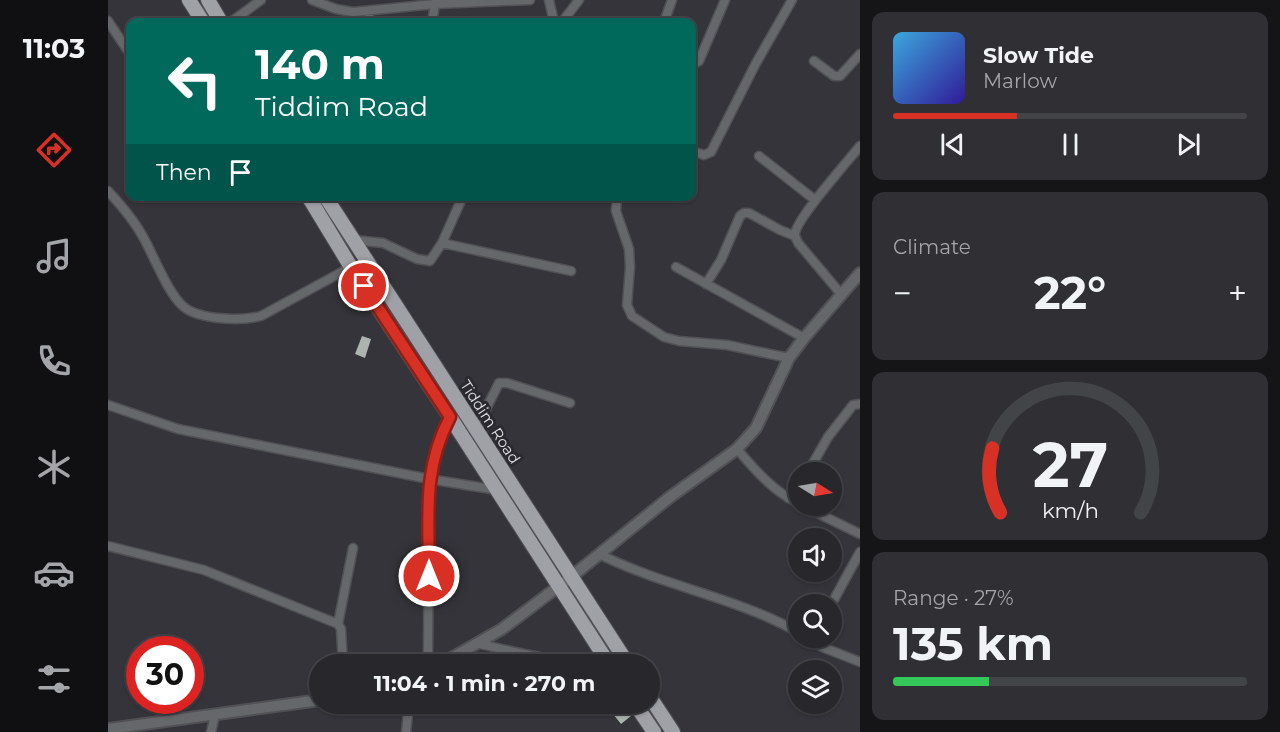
<!DOCTYPE html>
<html lang="en">
<head>
<meta charset="utf-8">
<style>
  :root { --surface:#27272c; --page:#2f2f34; --text:#f1f3f6; --muted:#a4a5a9; --line:#434448; --accent:#d93025 }
  body { margin:0; font-family:Montserrat,sans-serif; background:var(--page); color:var(--text); height:100vh; display:flex; flex-direction:column; font-size:22px; white-space:nowrap }
  * { box-sizing:border-box; margin:0 }
  p { font-size:20px; color:var(--muted) }
  .icon { flex:none; width:33px; height:33px; fill:none; stroke:currentColor; stroke-width:2; stroke-linecap:round; stroke-linejoin:round }
  .map { position:relative; flex:1; overflow:hidden }
  .panel { display:flex; flex-direction:column; gap:12px; padding:12px; background:#151518; width:420px }
  .panel>* { flex:none }
  .top-card { position:absolute; left:18px; top:18px; width:570px; height:183px; border-radius:12px; box-shadow:0 2px 4px #0004,0 0 0 2px var(--line); background:#00695c; color:#fff; overflow:hidden }
  .needle { width:39px; rotate:101deg }
  .buttons { position:absolute; left:680px; top:462px; display:grid; gap:12px }
  .buttons a { display:grid; place-items:center; width:54px; height:54px; border-radius:50%; background:var(--surface); box-shadow:0 2px 4px #0004,0 0 0 2px var(--line); font-size:30px }
  .speed { position:absolute; left:18px; top:636px; display:flex; gap:12px; font-size:30px; font-weight:700; text-align:center }
  .speed>* { display:grid; place-content:center; width:78px; height:78px; border-radius:50%; background:var(--surface); box-shadow:0 2px 4px #0004,0 0 0 2px var(--line); line-height:1 }
  .speed .limit { border:9px solid #d22; background:#fff; color:#111 }
  .pin { position:absolute; display:grid; place-items:center; width:51px; height:51px; color:#fff; margin:-26px; border:3px solid #fff; border-radius:50%; box-shadow:0 2px 6px #0007 }
  .me { position:absolute; width:66px; margin:-33px; rotate:0deg; stroke-linejoin:round; filter:drop-shadow(0 0 4px #0008) }
  .turn { display:flex; align-items:center; gap:21px; height:126px; padding:0 30px; font-size:27px }
  .turn .icon { width:78px; height:78px; stroke-width:2.5 }
  .turn b { display:block; font-size:42px; line-height:51px }
  .then { display:flex; align-items:center; height:57px; padding:0 30px; background:#0003; gap:12px; font-size:22px }
  .big { font-size:45px; font-weight:700; line-height:1.1 }
  .panel .card { flex:1; display:flex; flex-direction:column; justify-content:center; gap:9px; min-width:0; padding:0 21px; border-radius:12px; background:var(--page) }
  .panel .dial { align-items:center; gap:0 }
  .dial svg { height:156px; overflow:visible; fill:none; stroke:var(--line); stroke-width:7; stroke-linecap:round; text-anchor:middle }
  .dial text { fill:var(--text); stroke:none }
  .song { display:flex; align-items:center; gap:18px }
  .cover { width:72px; height:72px; border-radius:9px; background:linear-gradient(135deg,hsl(200 70% 55%),hsl(250 70% 35%)) }
  .played { height:6px; border-radius:3px; background:linear-gradient(90deg,var(--accent) 35%,var(--line) 35%) }
  .keys { display:flex; justify-content:space-around; direction:ltr }
  .heat { display:flex; justify-content:space-between; align-items:center; font-size:33px; direction:ltr }
  .charge { height:9px; border-radius:4px; background:linear-gradient(90deg,#34c759 27%,var(--line) 0) }
  .trip { position:absolute; left:201px; top:654px; width:351px; height:60px; border-radius:30px; background:var(--surface); box-shadow:0 2px 4px #0004,0 0 0 2px var(--line); font-weight:700; line-height:60px; text-align:center }
  main { display:flex; flex:1; min-height:0 }
  .dock { display:flex; flex-direction:column; width:108px; justify-content:space-around; align-items:center; background:#101012; color:var(--muted) }
  .dock .icon { width:42px; height:42px }
  .dock .selected { color:var(--accent) }
  .dock b { font-size:27px; color:var(--text) }
  .map>svg:first-child { display:block }
  .building { fill:#adb3ae }
  .lines { fill:none; stroke-linecap:round; stroke-linejoin:round }
  .minor-casing { stroke:#505055; stroke-width:11 }
  .tertiary-casing { stroke:#505055; stroke-width:14 }
  .trunk-casing { stroke:#505055; stroke-width:16 }
  .minor { stroke:#66676a; stroke-width:8 }
  .tertiary { stroke:#66676a; stroke-width:10 }
  .trunk { stroke:#a0a0a7; stroke-width:14 }
  .route-casing { stroke:#8d1f18; stroke-width:15 }
  .route { stroke:#d93025; stroke-width:10 }
  .labels { text-anchor:middle; stroke-width:6; stroke-linejoin:round; paint-order:stroke }
  .street-label { font-size:15px; fill:#e0e1e4; stroke:#2a2a30 }
</style>
</head>
<body>
<main>
<nav class="dock">
<b>11:03</b>
<svg class="icon selected" aria-label="directions" viewBox="0 0 24 24"><path d="M12 3l9 9-9 9-9-9zM9 14v-3h6M13 9l2 2-2 2"/></svg>
<svg class="icon" aria-label="music" viewBox="0 0 24 24"><path d="M9 18V5l10-2v13"/><circle cx="6" cy="18" r="3"/><circle cx="16" cy="16" r="3"/></svg>
<svg class="icon" aria-label="phone" viewBox="0 0 24 24"><path d="M5 4h4l2 5-3 2q2 4 5 5l2-3 5 2v4C11 20 4 13 5 4z"/></svg>
<svg class="icon" aria-label="climate" viewBox="0 0 24 24"><path d="M12 3v18M4 7l16 10M4 17L20 7"/></svg>
<svg class="icon" aria-label="car" viewBox="0 0 24 24"><path d="M5 17H2v-5l4-1 3-4h7l3 4 3 1v5h-3M9 17h6M6 11h13"/><circle cx="7" cy="17" r="2"/><circle cx="17" cy="17" r="2"/></svg>
<svg class="icon" aria-label="filters" viewBox="0 0 24 24"><path d="M4 7h16M4 17h16"/><circle cx="9" cy="7" r="2"/><circle cx="15" cy="17" r="2"/></svg>
</nav>
<div class="map">
<svg width="752" height="732" viewBox="0 0 752 732">
  <rect width="100%" height="100%" fill="#34343a"/>
  <path class="building" d="M254 336 263 339 257 358 247 354Z
    M497 704H513L523 716 513 724Z"/>
  <g class="lines">
    <g class="minor-casing">
      <path id="minor" d="M204 0 228 9 245 12 327 4 422 0
        M441 0 446 22
        M261 11 262 22
        M0 21 22 54
        M123 22 153 0
        M324 22 328 0
        M454 22 471 0
        M556 22 564 0
        M706 61 726 76H732L752 54
        M584 65 591 61 617 0
        M584 151 596 155 603 152 647 65 684 0
        M651 156 707 200
        M0 191C13 205 25 219 34 235 45 254 60 294 76 307 92 320 134 321 153 316L243 267
        M509 196 508 211 521 249 522 267 519 305 524 316 556 337 571 341 619 345 681 358
        M246 240 275 243 309 259 322 261 334 243 355 196
        M334 243 463 271
        M568 267 696 338
        M598 284 613 260 632 216 636 213H641L672 230 687 236
        M733 294 691 244C690 243 687 236 687 235 686 221 741 160 752 146
        M0 405 70 429 321 479 389 490
        M368 429 391 383H399L462 403
        M629 449C647 470 665 491 690 503
        M700 472 720 437 745 405 752 404
        M680 498 690 485
        M695 506 752 534
        M0 546 96 570 230 624 233 629 235 664
        M491 554C555 586 627 597 690 632
        M723 605 752 552
        M230 624 245 548
        M698 638 714 647 752 662
        M372 644C412 653 456 666 497 659
        M320 664 321 479 331 437 342 417
        M103 732 107 715
        M298 732 301 704"/>
    </g>
    <g class="tertiary-casing">
      <path id="tertiary" d="M333 664 394 629 463 577 562 497 629 449 648 428 681 358 696 338 752 273
        M0 729 212 700"/>
    </g>
    <g class="trunk-casing">
      <path id="trunk" d="M81 0 95 22
        M100 0 113 22
        M200 196 243 267 342 417 501 664
        M217 196 520 664
        M542 697 565 732
        M527 704 546 732"/>
    </g>
    <use href="#minor" class="minor"/>
    <use href="#tertiary" class="tertiary"/>
    <use href="#trunk" class="trunk"/>
  </g>
  <g class="lines">
    <g class="route-casing">
      <path id="route" d="M256 286 342 417C314 470 321 518 321 576"/>
    </g>
    <use href="#route" class="route"/>
  </g>
  <g class="labels">
    <g class="street-label">
      <text transform="translate(382 422) rotate(57)" y="5">Tiddim Road</text>
    </g>
  </g>
</svg>
<div class="buttons">
<a><svg class="needle" viewBox="-14 -14 28 28"><path d="M0-13l5 13h-10z" fill="#e53935"/><path d="M0 13l5-13h-10z" fill="#a4a5a9"/></svg></a>
<a><svg class="icon" aria-label="sound" viewBox="0 0 24 24"><path d="M4 9h4l5-4v14l-5-4H4zM17 9q2 3 0 6"/></svg></a>
<a><svg class="icon" aria-label="search" viewBox="0 0 24 24"><circle cx="10" cy="10" r="6"/><path d="M15 15l6 6"/></svg></a>
<a><svg class="icon" aria-label="layers" viewBox="0 0 24 24"><path d="M12 4l9 5-9 5-9-5zM3 14l9 5 9-5"/></svg></a>
</div>
<div class="speed"><div class="limit">30</div></div>
<div class="pin" style="left:256px;top:286px;background:#d93025"><svg class="icon" aria-label="arrive" viewBox="0 0 24 24"><path d="M6 21V4h12l-3 4 3 4H6"/></svg></div>
<svg class="me" style="left:321px;top:576px" viewBox="-20 -20 40 40"><circle r="17" fill="#d93025" stroke="#fff" stroke-width="3"/><path d="M0-11L8 9 0 5-8 9z" fill="#fff"/></svg>
<div class="trip">11:04 · 1 min · 270 m</div>
<div class="top-card">
<div class="turn"><svg class="icon" aria-label="left" viewBox="0 0 24 24"><path d="M17 20v-9H6M10 6l-5 5 5 5"/></svg><div><b>140 m</b>Tiddim Road</div></div>
<div class="then">Then<svg class="icon" aria-label="arrive" viewBox="0 0 24 24"><path d="M6 21V4h12l-3 4 3 4H6"/></svg></div>
</div>
</div>
<section class="panel">
<div class="card">
<div class="song"><i class="cover"></i><div><b>Slow Tide</b><p>Marlow</p></div></div>
<div class="played"></div>
<div class="keys"><svg class="icon" aria-label="previous" viewBox="0 0 24 24"><path d="M18 5L8 12l10 7zM5 5v14"/></svg><svg class="icon" aria-label="pause" viewBox="0 0 24 24"><path d="M8 5v14M16 5v14"/></svg><svg class="icon" aria-label="next" viewBox="0 0 24 24"><path d="M6 5l10 7-10 7zM19 5v14"/></svg></div>
</div>
<div class="card"><p>Climate</p>
<div class="heat"><a>−</a><b class="big">22°</b><a>+</a></div>
</div>
<div class="card dial"><svg viewBox="0 0 100 80">
<path d="M14 69A42 42 0 1 1 86 69"/>
<path d="M14 69A42 42 0 0 1 10 36" stroke="#d93025"/>
<text x="50" y="56" font-size="32" font-weight="700">27</text>
<text x="50" y="72" font-size="11">km/h</text>
</svg></div>
<div class="card"><p>Range · 27%</p><b class="big">135 km</b><div class="charge"></div></div>
</section>
</main>
</body>
</html>
